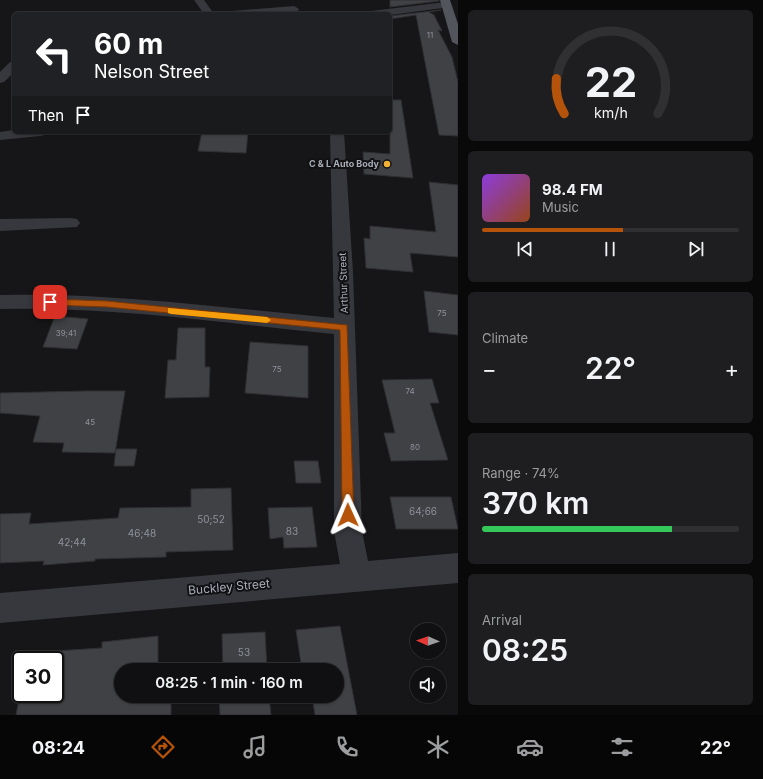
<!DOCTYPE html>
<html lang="en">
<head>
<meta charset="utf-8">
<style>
  :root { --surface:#101012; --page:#1e1e20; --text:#f1f3f6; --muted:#9c9d9f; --line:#303032; --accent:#b45309 }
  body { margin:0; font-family:Inter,sans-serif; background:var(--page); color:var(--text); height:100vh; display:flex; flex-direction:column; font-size:15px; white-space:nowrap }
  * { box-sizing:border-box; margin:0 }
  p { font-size:13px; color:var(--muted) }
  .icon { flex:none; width:22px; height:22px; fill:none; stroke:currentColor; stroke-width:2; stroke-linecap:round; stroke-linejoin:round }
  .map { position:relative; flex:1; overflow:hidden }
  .details { display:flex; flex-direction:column; gap:10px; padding:10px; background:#09090a; width:305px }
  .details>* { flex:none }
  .guide { position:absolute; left:12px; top:12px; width:380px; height:122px; border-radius:6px; box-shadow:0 1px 3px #0004,0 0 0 1px var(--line); background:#202124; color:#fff; overflow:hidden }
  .needle { width:26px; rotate:272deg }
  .tools { position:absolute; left:410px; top:623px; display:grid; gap:8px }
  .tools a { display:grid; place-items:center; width:36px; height:36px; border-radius:50%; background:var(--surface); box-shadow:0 1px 3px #0004,0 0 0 1px var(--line); font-size:20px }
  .speed { position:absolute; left:12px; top:651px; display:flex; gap:8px; font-size:20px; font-weight:700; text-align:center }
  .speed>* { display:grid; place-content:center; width:52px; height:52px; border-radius:50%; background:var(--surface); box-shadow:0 1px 3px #0004,0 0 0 1px var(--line); line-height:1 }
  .speed .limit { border:2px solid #111; border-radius:6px; background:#fff; color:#111 }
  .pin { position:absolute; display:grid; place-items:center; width:34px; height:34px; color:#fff; margin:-17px; border-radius:8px; box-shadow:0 2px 6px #0006 }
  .me { position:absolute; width:44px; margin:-22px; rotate:359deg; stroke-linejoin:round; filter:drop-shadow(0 0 3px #0008) }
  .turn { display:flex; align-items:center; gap:14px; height:84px; padding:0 16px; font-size:18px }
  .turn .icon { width:52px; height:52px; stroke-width:2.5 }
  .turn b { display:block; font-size:28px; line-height:34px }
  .then { display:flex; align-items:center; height:38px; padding:0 16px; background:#0003; gap:8px; font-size:15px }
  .big { font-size:30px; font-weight:600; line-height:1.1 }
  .details .tile { flex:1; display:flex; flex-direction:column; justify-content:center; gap:6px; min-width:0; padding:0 14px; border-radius:6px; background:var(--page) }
  .details .dial { align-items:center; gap:0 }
  .dial svg { height:104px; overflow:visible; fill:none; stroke:var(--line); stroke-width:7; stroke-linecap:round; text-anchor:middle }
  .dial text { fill:var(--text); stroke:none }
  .song { display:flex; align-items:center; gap:12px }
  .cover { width:48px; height:48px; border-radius:6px; background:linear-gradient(135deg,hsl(270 70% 55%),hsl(20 70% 35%)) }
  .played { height:4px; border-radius:2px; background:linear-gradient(90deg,var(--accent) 55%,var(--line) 55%) }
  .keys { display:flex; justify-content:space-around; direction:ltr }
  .heat { display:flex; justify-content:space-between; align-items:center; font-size:22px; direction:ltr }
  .charge { height:6px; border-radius:3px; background:linear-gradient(90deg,#34c759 74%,var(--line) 0) }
  .trip { position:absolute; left:114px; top:663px; width:230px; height:40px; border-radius:20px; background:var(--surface); box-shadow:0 1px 3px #0004,0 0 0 1px var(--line); font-weight:600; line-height:40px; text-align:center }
  .dock { display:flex; height:64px; justify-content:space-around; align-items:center; background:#060607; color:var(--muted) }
  .dock .icon { width:28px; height:28px }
  .dock .selected { color:var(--accent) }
  .dock b { font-size:18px; color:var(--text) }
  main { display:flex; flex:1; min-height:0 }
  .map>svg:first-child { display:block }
  .building { fill:#404145; stroke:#303034 }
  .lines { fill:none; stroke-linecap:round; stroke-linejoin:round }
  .minor { fill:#37383d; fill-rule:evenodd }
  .major { fill:#53555c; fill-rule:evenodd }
  .route { fill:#b45309; stroke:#753606 }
  .slow { fill:#f59e0b }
  .poi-dot { fill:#f2b134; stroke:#111113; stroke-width:1.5 }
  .labels { text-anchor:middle; stroke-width:4; stroke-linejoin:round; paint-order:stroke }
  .number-label { font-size:8px; fill:#8e929b }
  .far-poi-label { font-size:9px; font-weight:bold; fill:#a8adb8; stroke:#111113; text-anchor:end }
  .street-label { font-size:10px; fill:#a8adb8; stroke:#111113 }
  .near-number-label { font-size:10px; fill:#8e929b }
  .near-street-label { font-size:12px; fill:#a8adb8; stroke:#111113 }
</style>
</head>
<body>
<main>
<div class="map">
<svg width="458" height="715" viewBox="0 0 458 715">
  <rect width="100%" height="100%" fill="#161618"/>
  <path class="building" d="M390 0H439V1L390 7Z
    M441 10 429 12 434 15 442 31 438 30 452 57 458 82V136L439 135 416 15 390 19V16Z
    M390 100H401L413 178 364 174 363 152 390 154Z
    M202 132H248L246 153 198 151Z
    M429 182 458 185V257L410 253 413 272 366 268 364 238 370 239V226L436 232Z
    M424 291 458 295V335L429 332Z
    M55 316 88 319 77 349 43 347Z
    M178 328H205V367H210L209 397 165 398 168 360H176Z
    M250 342 308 346V398L245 393Z
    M432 379 439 403H430L448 460 391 461 384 433H395L382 380Z
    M85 391H125L115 453 62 452 64 443 33 442 40 416 0 413V393Z
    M116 449H137L134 466H114Z
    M294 461H318L321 483H296Z
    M231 488 233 550 166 552V557L95 559V561L43 565 44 561 0 563V514L31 513 29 524 118 518 120 508 191 507V489Z
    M390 497H451L458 529H396Z
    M312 507 317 547 284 548 283 537 270 539 268 508Z
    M340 626 357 715H315L312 696H337V670H302L296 630Z
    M265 632 267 670H223L222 634Z
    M158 636V664L170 663V670H121V696H171V715H16L20 694H55V651L102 648V642Z
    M219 696H269L271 715H220Z"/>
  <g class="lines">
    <path class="minor" d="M194 0H204L214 14H204Z
      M446 2 451 5 450 7 390 15 366 14 371 11Z
      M294 6 299 9 298 11 271 14H227L232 11Z
      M14 61V72L4 82 0 83V72L10 62Z
      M14 130V132H47L45 135 40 136 0 140V132Z
      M330 132H344L353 272 362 531 368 561 458 553V583L0 623V593L340 564 334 531V334C223 323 111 306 0 309V295C111 292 223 308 334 318Z
      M71 218 77 219 80 223 77 227 0 231V219Z"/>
    <path class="major" d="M440 0H450L458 24V45L452 42Z"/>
  </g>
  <path class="route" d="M50 299 107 301 347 325 354 515 352 519 348 520 344 519 342 515 340 330 107 307 50 305 46 302Z"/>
  <path class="slow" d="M168 308 267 317 271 320 267 323 171 314 168 313Z"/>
  <circle class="poi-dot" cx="387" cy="164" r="4"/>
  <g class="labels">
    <g class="number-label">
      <text x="430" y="38">11</text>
      <text x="442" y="316">75</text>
      <text x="66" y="336">39;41</text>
      <text x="277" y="372">75</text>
      <text x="410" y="394">74</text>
      <text x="90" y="425">45</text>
      <text x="415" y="450">80</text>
    </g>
    <g class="far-poi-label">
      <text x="379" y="167">C &amp; L Auto Body</text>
    </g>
    <g class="street-label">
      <text transform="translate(343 283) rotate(-92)" y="4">Arthur Street</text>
    </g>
    <g class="near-number-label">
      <text x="423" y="515">64;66</text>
      <text x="211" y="523">50;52</text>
      <text x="292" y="535">83</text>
      <text x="142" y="537">46;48</text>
      <text x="72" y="546">42;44</text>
      <text x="244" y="656">53</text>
    </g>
    <g class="near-street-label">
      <text transform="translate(229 587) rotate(-5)" y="4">Buckley Street</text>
    </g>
  </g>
</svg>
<div class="tools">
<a><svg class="needle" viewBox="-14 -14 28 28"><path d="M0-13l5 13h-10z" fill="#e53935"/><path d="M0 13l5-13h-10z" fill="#9c9d9f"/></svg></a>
<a><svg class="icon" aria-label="sound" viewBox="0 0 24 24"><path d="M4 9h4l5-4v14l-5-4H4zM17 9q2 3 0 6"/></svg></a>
</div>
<div class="speed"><div class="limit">30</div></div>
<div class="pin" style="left:50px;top:302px;background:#d93025"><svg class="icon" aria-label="arrive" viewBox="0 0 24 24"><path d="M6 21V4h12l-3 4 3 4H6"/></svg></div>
<svg class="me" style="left:348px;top:515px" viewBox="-20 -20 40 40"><path d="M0-17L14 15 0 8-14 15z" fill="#b45309" stroke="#fff" stroke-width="4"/></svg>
<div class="trip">08:25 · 1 min · 160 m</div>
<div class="guide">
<div class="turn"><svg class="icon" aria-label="left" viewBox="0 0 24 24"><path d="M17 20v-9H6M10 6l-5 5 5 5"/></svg><div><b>60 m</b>Nelson Street</div></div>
<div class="then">Then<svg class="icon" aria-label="arrive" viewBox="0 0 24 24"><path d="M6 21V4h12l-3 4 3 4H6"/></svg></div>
</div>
</div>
<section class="details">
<div class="tile dial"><svg viewBox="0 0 100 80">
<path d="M14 69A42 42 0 1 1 86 69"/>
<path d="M14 69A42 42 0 0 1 8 42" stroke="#b45309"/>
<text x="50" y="56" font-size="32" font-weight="700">22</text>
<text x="50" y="72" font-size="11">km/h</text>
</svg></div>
<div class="tile">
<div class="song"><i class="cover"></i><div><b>98.4 FM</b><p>Music</p></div></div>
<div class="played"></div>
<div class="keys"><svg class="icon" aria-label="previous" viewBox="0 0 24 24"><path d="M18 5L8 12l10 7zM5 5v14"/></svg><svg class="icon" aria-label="pause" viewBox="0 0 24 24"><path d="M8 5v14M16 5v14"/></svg><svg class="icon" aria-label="next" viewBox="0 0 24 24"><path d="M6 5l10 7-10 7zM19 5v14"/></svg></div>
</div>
<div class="tile"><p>Climate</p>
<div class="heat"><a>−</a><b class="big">22°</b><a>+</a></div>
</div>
<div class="tile"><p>Range · 74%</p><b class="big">370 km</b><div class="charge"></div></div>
<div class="tile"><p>Arrival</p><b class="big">08:25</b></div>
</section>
</main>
<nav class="dock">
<b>08:24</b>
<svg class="icon selected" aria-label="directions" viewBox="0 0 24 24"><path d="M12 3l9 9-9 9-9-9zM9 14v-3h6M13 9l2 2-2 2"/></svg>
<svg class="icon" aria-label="music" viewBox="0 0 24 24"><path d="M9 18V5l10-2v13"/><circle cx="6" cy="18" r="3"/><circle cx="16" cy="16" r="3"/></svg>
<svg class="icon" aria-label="phone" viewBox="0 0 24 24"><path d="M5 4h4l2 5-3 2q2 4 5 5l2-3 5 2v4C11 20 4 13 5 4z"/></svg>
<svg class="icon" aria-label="climate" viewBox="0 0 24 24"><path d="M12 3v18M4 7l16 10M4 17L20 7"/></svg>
<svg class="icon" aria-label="car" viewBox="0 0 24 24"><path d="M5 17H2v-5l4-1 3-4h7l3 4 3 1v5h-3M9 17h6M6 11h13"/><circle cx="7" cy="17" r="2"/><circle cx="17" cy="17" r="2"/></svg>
<svg class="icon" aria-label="filters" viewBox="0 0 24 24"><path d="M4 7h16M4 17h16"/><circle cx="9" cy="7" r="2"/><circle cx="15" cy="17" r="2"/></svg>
<b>22°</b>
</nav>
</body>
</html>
